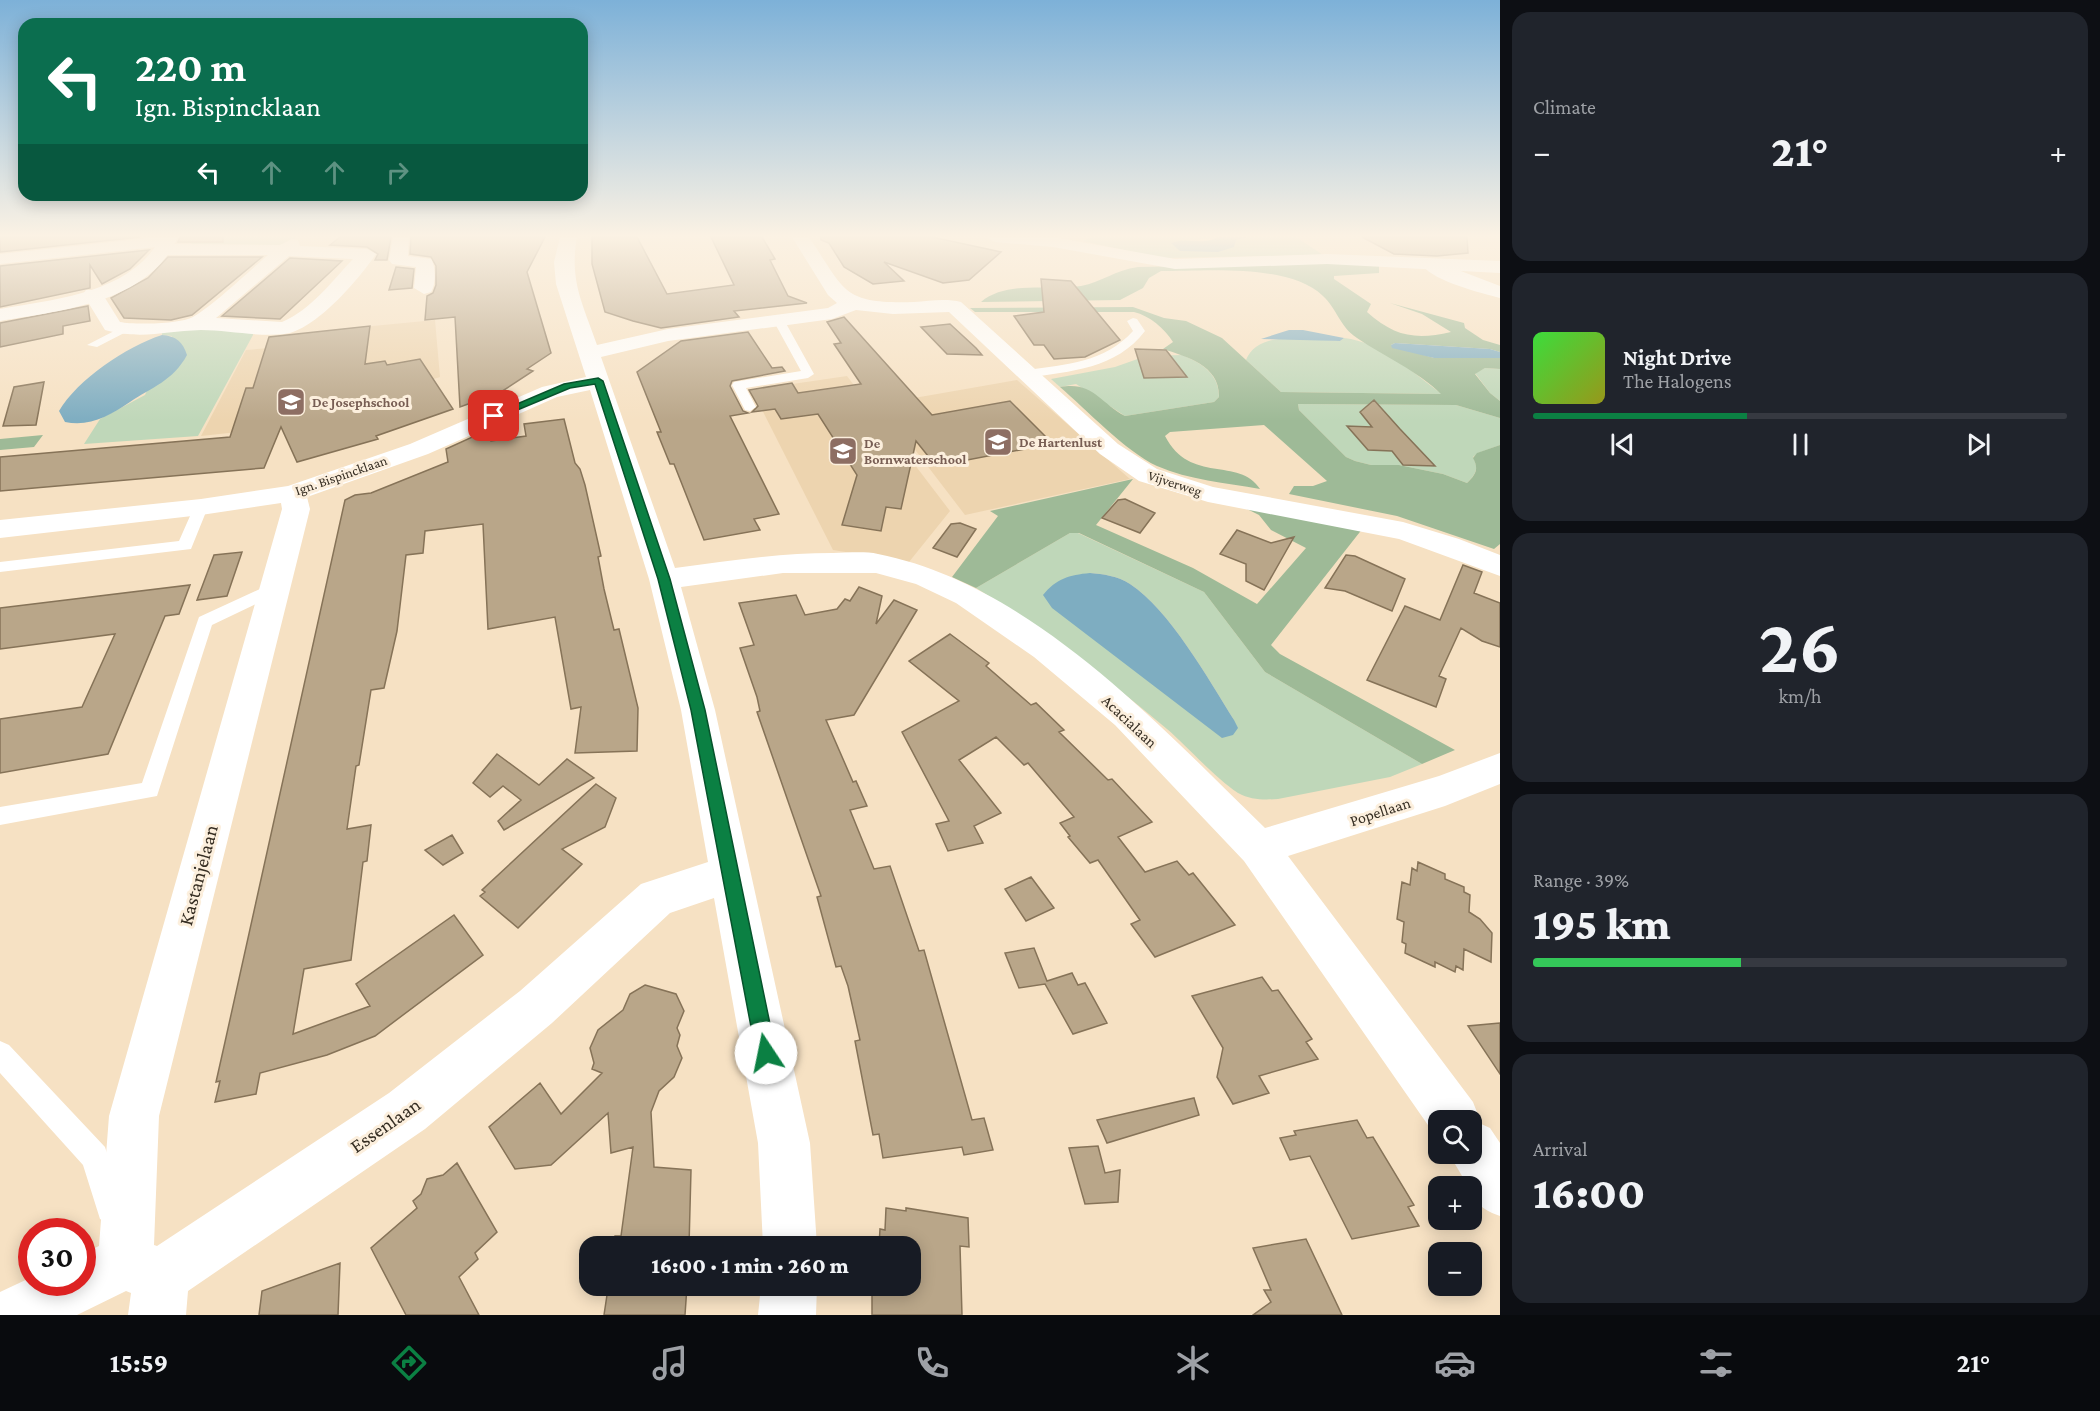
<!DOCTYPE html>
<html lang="en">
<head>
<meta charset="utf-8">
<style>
  :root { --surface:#171b24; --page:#20242c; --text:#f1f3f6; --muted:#9ea1a6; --line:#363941; --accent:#0b8043 }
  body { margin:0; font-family:"Crimson Pro",serif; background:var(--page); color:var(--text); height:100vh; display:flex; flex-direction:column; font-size:22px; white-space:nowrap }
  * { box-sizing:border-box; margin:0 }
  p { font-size:20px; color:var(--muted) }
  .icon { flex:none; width:33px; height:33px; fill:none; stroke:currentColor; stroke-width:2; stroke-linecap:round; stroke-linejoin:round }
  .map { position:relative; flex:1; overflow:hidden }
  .sheet { display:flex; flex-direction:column; gap:12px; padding:12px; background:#0d0f14; width:600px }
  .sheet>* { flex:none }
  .banner { position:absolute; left:18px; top:18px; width:570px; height:183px; border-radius:18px; box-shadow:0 3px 15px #0003; background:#0b6e4f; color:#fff; overflow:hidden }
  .fabs { position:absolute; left:1428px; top:1110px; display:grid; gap:12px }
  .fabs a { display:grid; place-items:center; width:54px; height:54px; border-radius:12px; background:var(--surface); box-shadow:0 3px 15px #0003; font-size:30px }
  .speed { position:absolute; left:18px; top:1218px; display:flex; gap:12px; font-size:30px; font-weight:700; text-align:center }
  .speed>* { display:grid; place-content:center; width:78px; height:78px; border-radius:50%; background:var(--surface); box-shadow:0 3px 15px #0003; line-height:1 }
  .speed .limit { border:9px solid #d22; background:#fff; color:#111 }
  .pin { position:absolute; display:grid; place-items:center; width:51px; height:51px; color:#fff; margin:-26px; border-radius:12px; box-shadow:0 3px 9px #0006 }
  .me { position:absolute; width:66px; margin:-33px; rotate:349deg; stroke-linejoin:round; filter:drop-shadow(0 0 4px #0008) }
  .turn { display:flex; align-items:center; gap:21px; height:126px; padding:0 18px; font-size:27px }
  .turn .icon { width:78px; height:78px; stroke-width:2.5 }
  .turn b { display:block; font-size:42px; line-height:51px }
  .lanes { display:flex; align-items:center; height:57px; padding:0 18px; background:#0003; justify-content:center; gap:30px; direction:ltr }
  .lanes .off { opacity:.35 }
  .big { font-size:45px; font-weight:800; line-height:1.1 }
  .sheet .tile { flex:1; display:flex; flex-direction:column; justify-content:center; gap:9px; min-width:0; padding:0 21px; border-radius:18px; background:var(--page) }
  .sheet .dial { align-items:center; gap:0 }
  .dial b { font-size:78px; line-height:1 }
  .song { display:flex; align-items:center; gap:18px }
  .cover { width:72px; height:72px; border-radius:9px; background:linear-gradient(135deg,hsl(120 70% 55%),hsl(60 70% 35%)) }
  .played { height:6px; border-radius:3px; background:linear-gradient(90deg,var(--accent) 40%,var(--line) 40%) }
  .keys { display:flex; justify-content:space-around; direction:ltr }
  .heat { display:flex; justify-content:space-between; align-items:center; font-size:33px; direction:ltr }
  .charge { height:9px; border-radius:4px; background:linear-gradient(90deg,#34c759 39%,var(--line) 0) }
  .trip { position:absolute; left:579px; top:1236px; width:342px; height:60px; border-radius:18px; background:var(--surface); box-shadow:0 3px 15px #0003; font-weight:800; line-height:60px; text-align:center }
  .dock { display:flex; height:96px; justify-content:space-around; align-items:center; background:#090b0e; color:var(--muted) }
  .dock .icon { width:42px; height:42px }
  .dock .on { color:var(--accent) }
  .dock b { font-size:27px; color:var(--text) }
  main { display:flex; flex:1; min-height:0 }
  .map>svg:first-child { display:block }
  .built { fill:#edd4af }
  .green { fill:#bfd7b9; fill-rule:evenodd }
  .forest { fill:#9eba97 }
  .water { fill:#7eadc1 }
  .building { fill:#b9a689; stroke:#867358; stroke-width:1.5 }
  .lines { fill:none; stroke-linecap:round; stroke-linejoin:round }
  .service { fill:#fff; fill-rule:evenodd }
  .minor { fill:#fff; fill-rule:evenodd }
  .tertiary { fill:#fff; fill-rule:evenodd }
  .route { fill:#0b8043; stroke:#07532c; stroke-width:1.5 }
  .labels { text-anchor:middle; stroke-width:6; stroke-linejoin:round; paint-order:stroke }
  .far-education-label { font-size:14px; font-weight:bold; fill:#785e54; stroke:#fcefdd; text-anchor:start }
  .far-street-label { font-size:14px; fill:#352d22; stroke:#fcefdd }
  .street-label { font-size:16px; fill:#352d22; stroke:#fcefdd }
  .near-street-label { font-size:20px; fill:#352d22; stroke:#fcefdd }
</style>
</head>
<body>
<main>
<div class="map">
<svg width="1500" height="1315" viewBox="0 0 1500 1315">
  <rect width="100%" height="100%" fill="#f6e1c3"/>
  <path class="built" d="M435 320 440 377 285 427 201 436 246 350 294 346 321 331Z
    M847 376 950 511 909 562 833 550 752 390Z
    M1017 380 1130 479 965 515 880 404Z"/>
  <path class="green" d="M193 237H296L289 243 278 245 191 244Z
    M1092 237H1218L1172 243 1236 240 1248 237H1296L1323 255 1160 258 1083 241Z
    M196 325 252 330 253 335 198 436 84 444 100 419 145 395 172 336 162 335V331Z
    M1344 338C1381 342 1413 373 1442 394L1281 392 1246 360C1259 328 1312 340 1340 341Z
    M1182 355C1202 363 1219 374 1219 397L1214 402 1125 416 1076 384 1060 387 1051 379 1115 367 1146 356Z
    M1485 368 1500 369V401L1490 393 1475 373Z
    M1298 404 1456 405 1500 418V445L1478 453 1473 457C1479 469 1476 474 1467 483L1443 474 1399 465H1371L1355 461 1346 457 1299 410Z
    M1070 533H1078L1204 592 1265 672 1422 764 1390 777 1278 799C1264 800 1251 800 1238 793 1215 778 1189 748 1167 729 1106 678 1044 629 976 588ZM1090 573C1103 574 1118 576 1130 584 1169 609 1209 680 1234 720Z"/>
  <path class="forest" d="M1334 263 1379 265V273L1334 276V279L1371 304 1367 312C1395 337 1416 340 1451 332L1422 314 1390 303 1464 323 1465 328 1483 340 1500 345V352L1490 349 1395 343 1391 345 1434 358H1500V369L1485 368 1475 374 1490 393 1500 401V418L1456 405 1298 404 1299 410 1346 457 1355 461 1371 465H1399L1443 474 1467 483C1476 474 1479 469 1473 458L1477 453 1500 445V544L1494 549 1397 516 1289 494 1294 486H1313L1327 481 1264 425 1170 432 1165 436C1190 485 1239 456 1260 489 1226 483 1189 480 1157 466 1125 451 1087 410 1060 387 1093 381 1099 402 1125 416L1214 402 1219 397C1220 366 1188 357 1163 349L1173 342C1164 328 1150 316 1134 312H975L970 308 1133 307 1164 318 1186 321 1222 338 1281 392 1441 394C1418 371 1385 357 1357 338 1340 327 1337 309 1323 296 1288 263 1206 271 1161 271L1149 278 1143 288 1120 300 981 302C1007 280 1050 291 1081 286 1102 282 1115 270 1138 267Z
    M43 435 34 447 0 450V439Z
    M1133 479 1096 525 1193 568 1257 604 1306 548 1271 530 1259 515 1237 504 1363 528 1271 645 1280 654 1455 750 1422 764 1265 672 1204 592 1079 533H1070L976 588 952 577 998 516 990 511Z"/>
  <path class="water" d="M1217 237H1248L1236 240 1234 247 1218 252 1180 251 1171 243C1186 237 1205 246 1217 237Z
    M1289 330H1303L1344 338 1340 341 1261 339Z
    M162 335C176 336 183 342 187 355 173 381 152 387 130 402 109 416 90 427 65 422L59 411C77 380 127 346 162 335Z
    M1395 343 1490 349 1500 352V358H1434L1392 348 1391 345Z
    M1090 573C1103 574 1118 576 1130 584 1169 609 1209 680 1234 720L1238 728 1233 735 1222 738 1052 608 1043 595C1056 579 1069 575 1090 573Z"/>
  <path class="building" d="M0 237H140L0 252Z
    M180 237H223V242H178Z
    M340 237H391L387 260H375L378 254 367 247 330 245Z
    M411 237H545L527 272 551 353 527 369 533 371 501 392 460 407 455 317 425 320 427 296 433 293 436 285V266L431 257 410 254Z
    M592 237H637L667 294 734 285 711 237H762L775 259 770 260 788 296 807 303 734 311 739 317 661 328 633 321 605 312 592 264Z
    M821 237H932L1001 252 969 280 943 283 884 262 904 281 873 284 844 267 829 243 821 240Z
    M1362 237H1467L1468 253 1437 256 1394 254Z
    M149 250 130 269 102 284 90 265V288L0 307V266Z
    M168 257H262L192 315 171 320 124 318 111 298 148 278Z
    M290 258 342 261 280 319 222 316Z
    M396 267 414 269 412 288 389 290Z
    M1041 279 1071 281 1120 340 1085 357 1054 359 1044 345H1034L1014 316 1044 312Z
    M88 306 90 321 63 326V334L0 347V323Z
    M844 317 932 415 1010 401 1050 441 1022 446 1025 449 936 466 916 441 901 509 886 507 881 531 842 525 857 475 818 414 781 419 775 409 752 412 758 406 749 390 792 383 798 393 861 384 834 344 841 343 827 322Z
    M950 324 976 348 982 355 947 354 921 327Z
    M370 326 365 364 385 361 387 365 420 359 453 409 376 436 378 439 297 462 281 427 264 468 0 491V457L230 437 246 388H253L269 337Z
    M748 332 772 368 782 367 785 371 732 381 730 386 743 411 748 413 730 416 779 514 754 519 760 530 704 540 674 464H670L657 432H661L637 372 681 341Z
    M1135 349 1166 350 1187 377 1144 378Z
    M44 382 36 425 3 426 14 387Z
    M1374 400 1400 429 1435 466 1403 465 1392 451 1368 450 1347 426 1372 427 1360 412Z
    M564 419 575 463 580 469 585 485 601 556 598 557 604 589 614 630 619 629 638 708 637 751 575 753 581 707 571 709 555 617 488 629 483 524 425 531 423 553 406 555 397 631 384 688 371 690 359 765 356 766 347 829 371 825 367 861 363 862 351 960 304 969 293 1034 370 1006 356 984 454 915 483 955 375 1036 327 1055 260 1073 256 1094 215 1102 220 1081 216 1082 225 1042 345 500 355 495 371 493 448 462 446 449 481 433 491 441 526 436 524 424Z
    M1125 499 1155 513 1140 533 1102 518 1118 500Z
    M960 523 976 529 957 557 933 548 951 524Z
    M1237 530 1271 543 1294 537 1264 590 1246 581V564L1220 554Z
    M242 552 227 596 197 600 214 555Z
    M1346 555 1355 556 1405 579 1392 611 1345 591 1325 588Z
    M1463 565 1482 572 1474 593 1500 603V647L1482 641 1461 628 1439 676 1446 679 1436 707 1367 680 1405 606 1440 620Z
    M190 585 179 614 165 616 108 754 0 773V719L82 707 115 634 0 649V608Z
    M859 587 882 596 876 624 894 600 917 610 854 715 826 720 853 782 856 781 867 806 850 810 874 869 890 866 919 951 924 950 972 1120 984 1118 993 1150 964 1155 962 1147 883 1158 879 1134 873 1135 855 1041 860 1040 848 986 841 966 836 967 817 897 821 896 757 712 760 711 757 697 740 648 754 645 739 603 796 595 805 615 837 609 845 599 850 601Z
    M950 634 989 663 986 666 1031 705 1036 703 1064 730 1059 732 1108 780 1112 779 1152 822 1118 837 1145 872 1177 861 1189 875 1193 873 1235 925 1155 957 1131 924 1140 920 1098 860 1090 863 1068 837 1070 836 1060 823 1074 817 1028 763 1024 765 996 737 959 760 1001 813 974 826 983 843 948 851 936 824 949 821 902 732 959 701 909 661Z
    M497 754 539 785 567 759 594 778 504 830 498 821 521 800 503 786 490 797 473 783Z
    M596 784 616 798 605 827 562 849 582 864 518 928 480 896 485 892 482 890Z
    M452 835 463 853 443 865 425 850Z
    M1418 862 1445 874V879L1464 887V892L1470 895 1469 912 1480 919 1492 933 1491 962 1464 949 1463 970 1456 966 1455 972 1435 962V967L1405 953 1406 944 1402 942 1404 922 1397 919 1402 882 1410 885 1412 868 1417 871Z
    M1031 877 1054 908 1026 921 1005 889Z
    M1034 948 1047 981 1072 973 1078 985 1085 983 1107 1023 1073 1034 1045 984 1019 988 1005 953Z
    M1262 977 1272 991 1278 990 1312 1039 1306 1042 1318 1059 1259 1076 1269 1093 1233 1104 1217 1077 1223 1048 1192 996Z
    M645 985 676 994 684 1011 677 1028 680 1035 677 1046 682 1058 674 1077 659 1091 651 1112 654 1167 691 1170 689 1246H613L615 1236H621L633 1147 611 1153 608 1113 551 1165 515 1169 489 1127 540 1083 561 1114 602 1073 592 1069 594 1063 590 1048 598 1030 623 1010 630 994Z
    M1500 1023V1074L1468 1026Z
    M1194 1098 1199 1115 1107 1143 1097 1120Z
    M1357 1120 1367 1138 1373 1137 1414 1205 1408 1207 1419 1226 1352 1239 1310 1156 1290 1160 1280 1138 1296 1135 1294 1131Z
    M1098 1146 1105 1173 1120 1170 1118 1202 1085 1204 1069 1148Z
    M457 1163 497 1232 475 1253 478 1259 459 1277 479 1315H406L371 1248 417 1208 413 1201 421 1194 427 1179 443 1175Z
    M886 1208 906 1211V1208L968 1218 969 1247 960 1246 962 1315H872V1289L878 1290V1286H910V1246H879L880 1229 885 1230Z
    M1306 1239 1342 1315H1253L1271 1302 1264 1290H1271L1253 1248Z
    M340 1263 338 1315H259L262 1291Z
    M599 1286H687L685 1315H604L607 1295 597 1294Z"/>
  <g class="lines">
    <path class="service" d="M775 318H783L814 374 808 378 746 388 756 407 750 411 745 410 732 385 734 382 801 371 773 320Z
      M1133 318 1137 319 1145 331C1116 369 1071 371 1027 378L1021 374 1027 370C1067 364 1104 363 1133 331L1127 321Z
      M120 328 130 330 97 347 87 345Z
      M201 502 208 507 191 549 0 572V562L179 541 194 507Z
      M275 582 281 584 283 588 281 592 212 625 157 796 0 825V807L142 783 199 617Z
      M0 1041 9 1045 105 1147 125 1209 120 1219 110 1224 100 1219 83 1165 0 1073Z"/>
    <path class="minor" d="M158 237H173L176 241 173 244 280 245 292 239 298 240 300 246 367 249 376 254C359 279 315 331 284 334 257 337 228 330 201 330 164 331 143 340 105 330L83 294 86 290H100L120 322C134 325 181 324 193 317 214 305 248 272 268 255H163L157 254 156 247 0 264V254ZM289 256 353 259C332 281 311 310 282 322L216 318Z
      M393 237H409L408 256 431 259C436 266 436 285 431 292L424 294 414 288 416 267 392 264 389 260Z
      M560 237H577C569 281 583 304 597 345L668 329 828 308 837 303 828 295 792 237H809C846 292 842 304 914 302 929 301 946 298 961 302L1118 444 1157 469 1213 487 1403 522 1459 539 1500 555V576L1399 539 1208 502 1139 481 1100 454 949 312 893 314 856 310 832 319 668 341 601 357 675 568C728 561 779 553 833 553 847 553 864 551 878 554 1030 584 1158 724 1265 828L1439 776 1500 753V784L1445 806 1288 856 1473 1102 1480 1120 1479 1123 1490 1128 1500 1143V1216C1486 1211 1472 1204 1472 1186H1468L1449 1154H1472V1120H1438L1437 1138 1244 861 1115 725 1034 657 956 603 916 584 876 573H783L681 587 715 710 810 1143 817 1246H763L758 1143 714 898 670 913 552 1023 425 1129 188 1291 186 1315H128L131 1293 126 1291 77 1315H0V1292L32 1277V1282H82V1254L99 1246 109 1116 282 509 281 503 201 515 0 538V520L201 499 288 486 410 444 542 387 586 377 556 284 554 262ZM590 390 649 579 681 710 708 862 641 884 520 991 389 1093 157 1246 154 1245 159 1116 310 509 307 497 428 454 557 397Z
      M1432 260 1500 286V298C1481 293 1434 281 1423 266Z
      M761 1286H817L816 1315H758Z"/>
    <path class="tertiary" d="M161 237H178C148 303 64 310 0 321V309C57 299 132 293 161 237Z
      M986 237H1053L1175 259 1327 254 1500 261V273L1327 264 1175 269 1053 247 995 242Z"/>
  </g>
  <linearGradient id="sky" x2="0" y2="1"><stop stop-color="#7db1d8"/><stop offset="0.56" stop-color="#fbf2e4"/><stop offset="1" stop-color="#fbf2e4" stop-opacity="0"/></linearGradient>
  <rect width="1500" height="421" fill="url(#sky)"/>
  <path class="route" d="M598 378 603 381 670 579 705 710 776 1053 773 1060 766 1063 759 1060 756 1053 691 710 658 579 595 384 570 388 498 418 489 416 564 384Z"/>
  <defs>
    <g id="school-square" transform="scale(1.5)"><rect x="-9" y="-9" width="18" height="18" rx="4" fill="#8d6e63" stroke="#fcefdd"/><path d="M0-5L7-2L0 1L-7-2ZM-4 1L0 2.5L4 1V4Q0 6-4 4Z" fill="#fff"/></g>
    <g id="university-square" transform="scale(1.5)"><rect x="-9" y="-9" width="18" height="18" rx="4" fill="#8d6e63" stroke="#fcefdd"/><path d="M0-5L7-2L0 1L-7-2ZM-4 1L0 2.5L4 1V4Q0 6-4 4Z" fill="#fff"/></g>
  </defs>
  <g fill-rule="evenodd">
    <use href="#school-square" x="291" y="402"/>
    <use href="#university-square" x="998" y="442"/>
    <use href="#school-square" x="843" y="451"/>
  </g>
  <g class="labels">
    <g class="far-education-label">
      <text x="312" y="407">De Josephschool</text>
      <text x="1019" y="447">De Hartenlust</text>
      <text x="864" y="448">De<tspan x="864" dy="16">Bornwaterschool</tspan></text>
    </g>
    <g class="far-street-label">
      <text transform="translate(341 475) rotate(-19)" y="5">Ign. Bispincklaan</text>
      <text transform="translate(1175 483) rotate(18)" y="5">Vijverweg</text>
    </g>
    <g class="street-label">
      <text transform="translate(1130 721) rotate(43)" y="6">Acacialaan</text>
      <text transform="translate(1380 811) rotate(-18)" y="6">Popellaan</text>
    </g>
    <g class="near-street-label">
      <text transform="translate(198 875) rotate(-75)" y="7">Kastanjelaan</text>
      <text transform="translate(385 1125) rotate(-35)" y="7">Essenlaan</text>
    </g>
  </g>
</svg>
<div class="fabs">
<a><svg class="icon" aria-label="search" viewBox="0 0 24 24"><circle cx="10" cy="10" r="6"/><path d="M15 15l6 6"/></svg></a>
<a>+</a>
<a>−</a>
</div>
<div class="speed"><div class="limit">30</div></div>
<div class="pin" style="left:494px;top:416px;background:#d93025"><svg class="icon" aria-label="arrive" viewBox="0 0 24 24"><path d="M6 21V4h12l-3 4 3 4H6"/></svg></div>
<svg class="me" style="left:766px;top:1053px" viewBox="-20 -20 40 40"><circle r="19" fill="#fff"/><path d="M0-13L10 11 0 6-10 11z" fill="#0b8043"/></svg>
<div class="trip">16:00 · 1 min · 260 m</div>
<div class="banner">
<div class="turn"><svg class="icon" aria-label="left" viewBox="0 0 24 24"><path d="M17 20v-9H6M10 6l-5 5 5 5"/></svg><div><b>220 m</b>Ign. Bispincklaan</div></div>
<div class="lanes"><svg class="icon" aria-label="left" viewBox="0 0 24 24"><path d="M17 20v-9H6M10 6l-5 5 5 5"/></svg><svg class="icon off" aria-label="ahead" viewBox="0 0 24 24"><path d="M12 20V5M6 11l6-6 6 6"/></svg><svg class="icon off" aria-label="ahead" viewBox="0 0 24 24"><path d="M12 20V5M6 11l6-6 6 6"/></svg><svg class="icon off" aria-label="right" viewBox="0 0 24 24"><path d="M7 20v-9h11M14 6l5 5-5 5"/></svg></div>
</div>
</div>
<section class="sheet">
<div class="tile"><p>Climate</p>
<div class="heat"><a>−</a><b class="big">21°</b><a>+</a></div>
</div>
<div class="tile">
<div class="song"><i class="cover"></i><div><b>Night Drive</b><p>The Halogens</p></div></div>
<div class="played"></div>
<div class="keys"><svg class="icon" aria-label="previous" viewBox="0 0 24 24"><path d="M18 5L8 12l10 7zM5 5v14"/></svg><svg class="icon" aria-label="pause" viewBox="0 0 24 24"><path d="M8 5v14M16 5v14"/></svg><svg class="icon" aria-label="next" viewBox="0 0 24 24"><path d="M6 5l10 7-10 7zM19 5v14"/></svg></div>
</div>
<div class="tile dial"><b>26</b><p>km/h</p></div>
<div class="tile"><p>Range · 39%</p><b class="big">195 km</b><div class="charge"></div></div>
<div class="tile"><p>Arrival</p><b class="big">16:00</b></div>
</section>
</main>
<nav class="dock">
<b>15:59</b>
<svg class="icon on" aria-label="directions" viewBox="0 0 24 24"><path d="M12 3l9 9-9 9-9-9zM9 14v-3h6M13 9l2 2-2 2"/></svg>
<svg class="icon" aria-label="music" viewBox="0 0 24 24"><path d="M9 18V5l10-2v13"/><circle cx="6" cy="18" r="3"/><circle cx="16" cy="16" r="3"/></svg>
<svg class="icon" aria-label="phone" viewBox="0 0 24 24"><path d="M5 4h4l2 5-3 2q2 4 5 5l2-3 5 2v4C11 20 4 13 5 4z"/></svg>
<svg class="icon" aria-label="climate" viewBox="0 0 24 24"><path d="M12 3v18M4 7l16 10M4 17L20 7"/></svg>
<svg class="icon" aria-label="car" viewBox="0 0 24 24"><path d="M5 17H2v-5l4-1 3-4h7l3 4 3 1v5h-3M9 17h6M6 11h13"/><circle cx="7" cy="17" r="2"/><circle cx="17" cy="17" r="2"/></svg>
<svg class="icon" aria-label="filters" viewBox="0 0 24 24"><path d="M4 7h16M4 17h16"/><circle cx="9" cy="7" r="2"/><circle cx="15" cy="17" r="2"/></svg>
<b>21°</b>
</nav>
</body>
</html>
